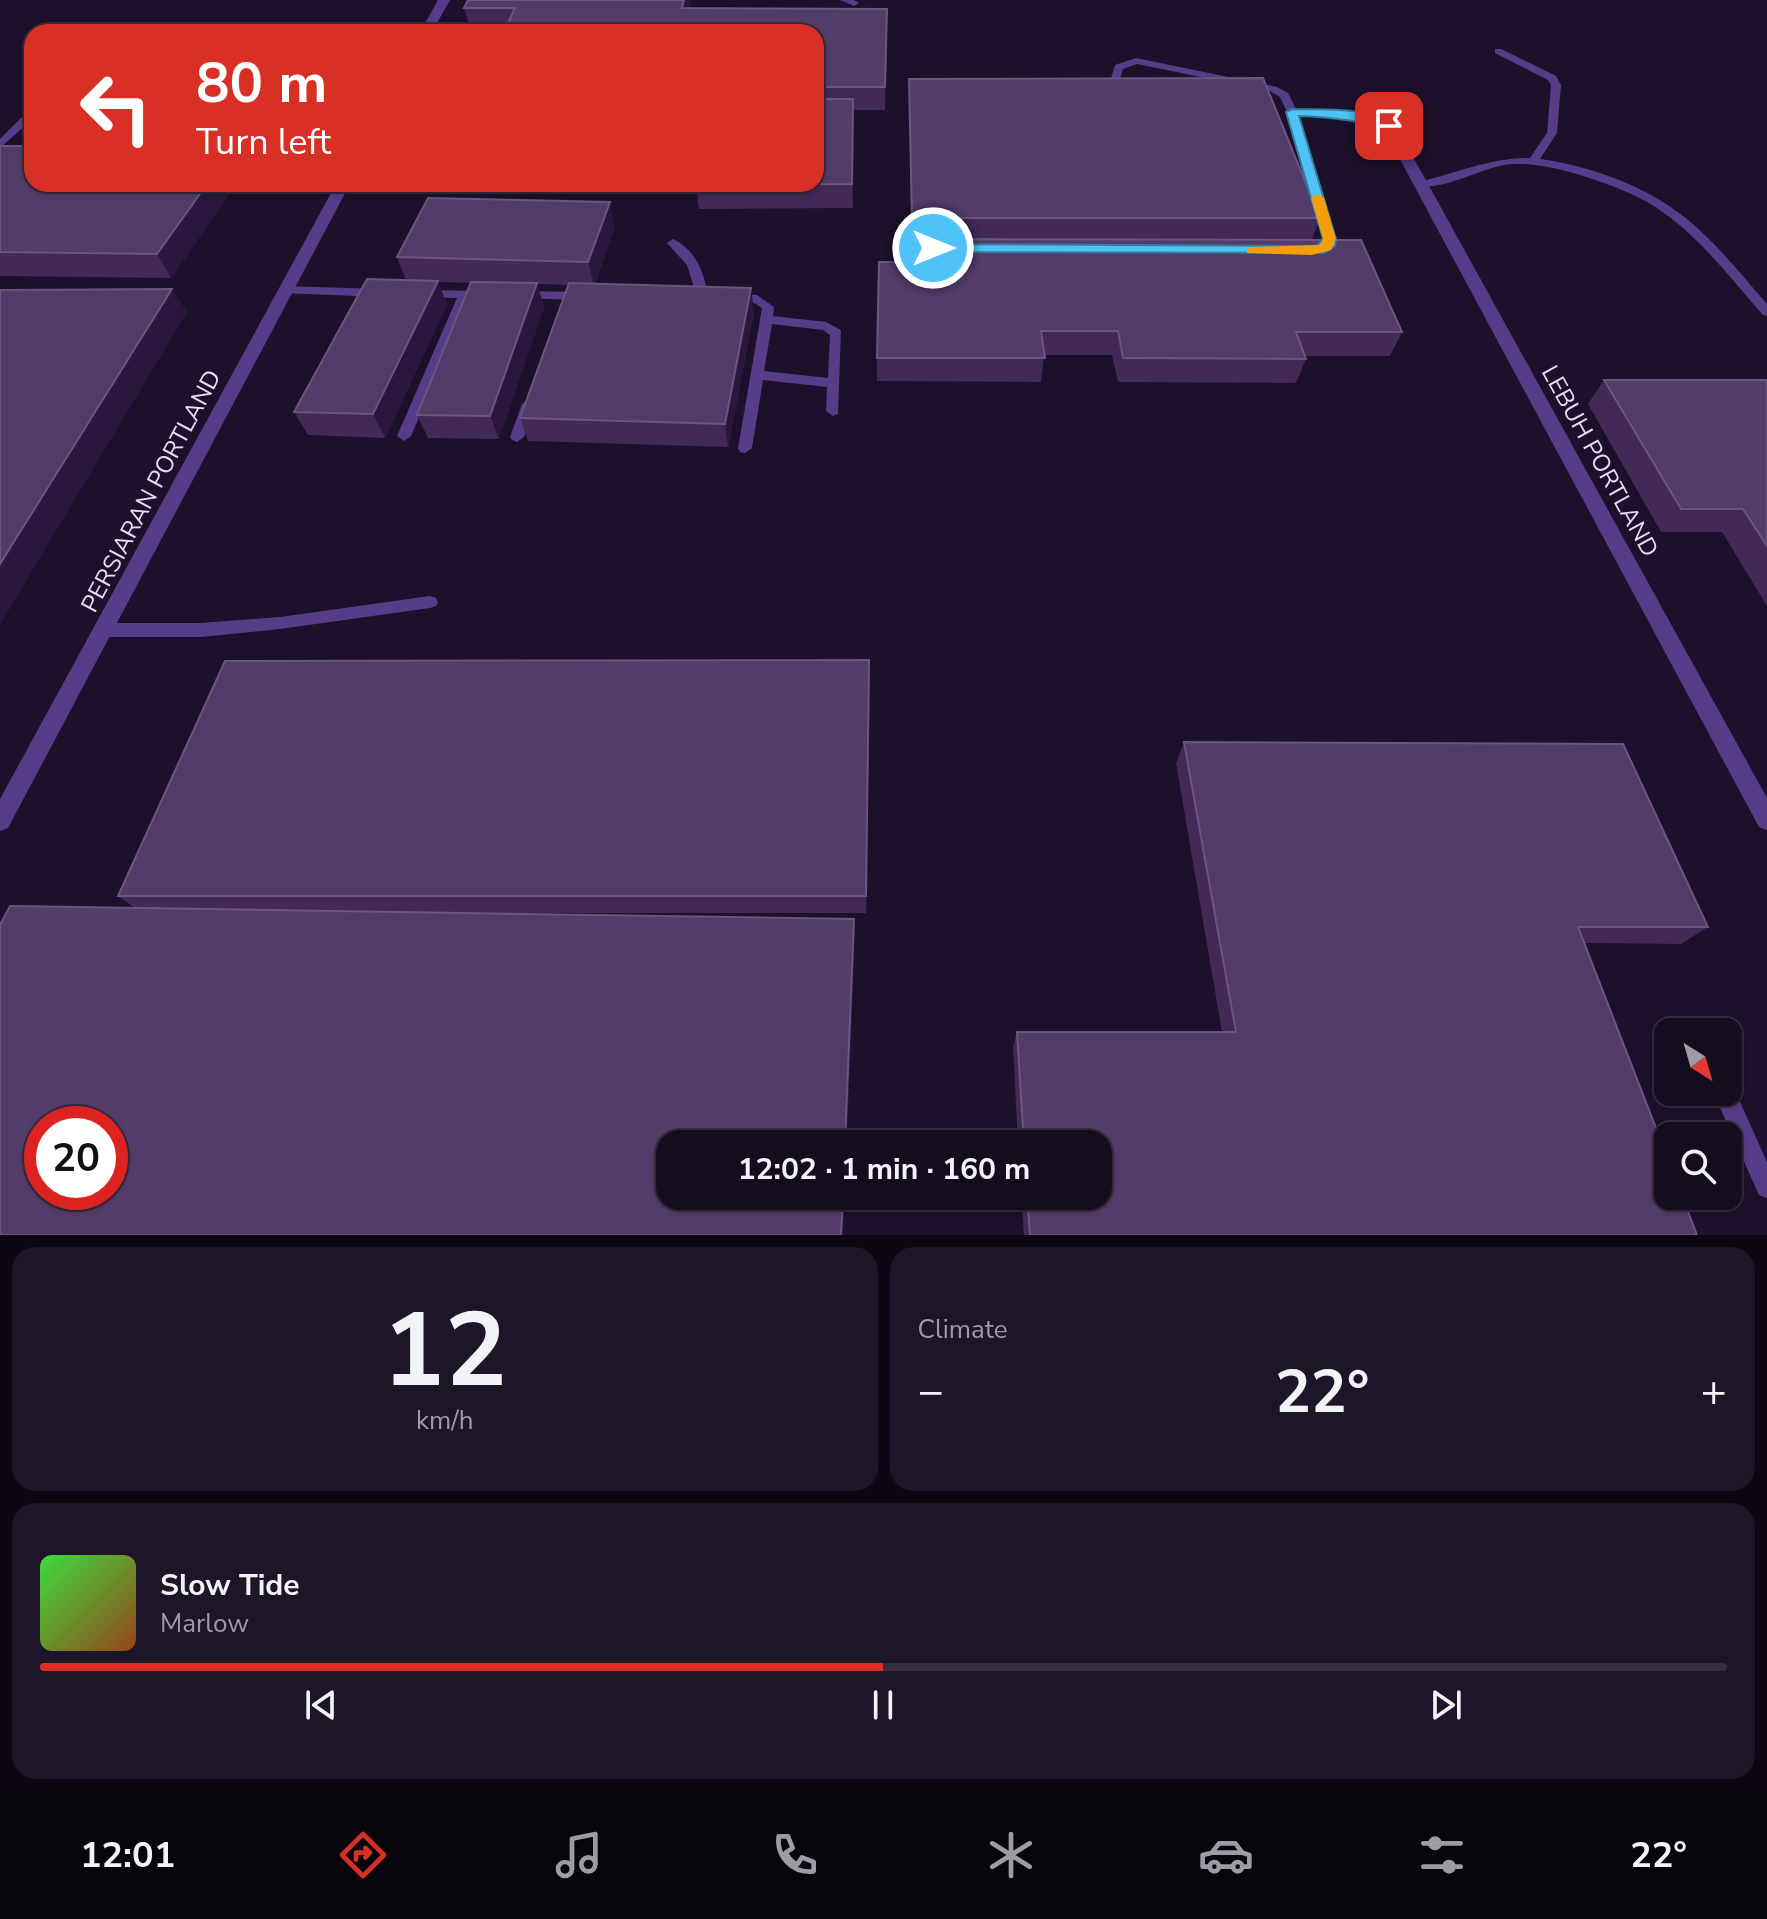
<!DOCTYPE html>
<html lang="en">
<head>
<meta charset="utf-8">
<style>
  :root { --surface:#160c20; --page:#1f1529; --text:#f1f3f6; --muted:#9e9ba5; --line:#352c3e; --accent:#d93025 }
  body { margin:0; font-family:"Nunito Sans",sans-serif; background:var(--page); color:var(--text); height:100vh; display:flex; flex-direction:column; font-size:30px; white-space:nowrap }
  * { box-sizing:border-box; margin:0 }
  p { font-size:26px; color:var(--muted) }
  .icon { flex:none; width:44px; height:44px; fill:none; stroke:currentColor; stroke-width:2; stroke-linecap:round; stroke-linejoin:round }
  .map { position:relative; height:1235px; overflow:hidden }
  .side { display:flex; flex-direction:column; gap:12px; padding:12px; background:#0c0712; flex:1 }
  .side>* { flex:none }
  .hud { position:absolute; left:24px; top:24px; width:800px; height:168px; border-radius:24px; box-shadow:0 2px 6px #0004,0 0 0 2px var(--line); background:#d93025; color:#fff; overflow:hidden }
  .needle { width:52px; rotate:143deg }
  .controls { position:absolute; left:1654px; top:1018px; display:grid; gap:16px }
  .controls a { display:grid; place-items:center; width:88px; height:88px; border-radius:16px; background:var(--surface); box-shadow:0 2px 6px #0004,0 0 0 2px var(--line); font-size:40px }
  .speed { position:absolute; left:24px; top:1106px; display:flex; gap:16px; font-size:40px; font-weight:700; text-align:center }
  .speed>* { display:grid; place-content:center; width:104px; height:104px; border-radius:50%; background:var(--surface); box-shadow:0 2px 6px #0004,0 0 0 2px var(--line); line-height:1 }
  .speed .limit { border:12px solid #d22; background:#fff; color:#111 }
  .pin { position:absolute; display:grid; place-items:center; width:68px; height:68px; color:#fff; margin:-34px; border-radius:16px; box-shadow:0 4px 12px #0006 }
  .me { position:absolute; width:88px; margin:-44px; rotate:90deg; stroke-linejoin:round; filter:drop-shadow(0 0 6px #0008) }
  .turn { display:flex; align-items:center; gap:28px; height:168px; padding:0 40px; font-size:36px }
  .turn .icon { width:104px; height:104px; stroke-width:2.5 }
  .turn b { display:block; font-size:56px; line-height:68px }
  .big { font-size:60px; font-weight:700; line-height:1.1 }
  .side .widget { flex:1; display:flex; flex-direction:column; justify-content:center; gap:12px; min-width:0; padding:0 28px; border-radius:24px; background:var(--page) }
  .side .dial { align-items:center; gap:0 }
  .dial b { font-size:104px; line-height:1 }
  .song { display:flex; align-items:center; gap:24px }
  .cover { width:96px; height:96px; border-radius:12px; background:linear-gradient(135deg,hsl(120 70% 55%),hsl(20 70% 35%)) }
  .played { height:8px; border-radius:4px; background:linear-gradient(90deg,var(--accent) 50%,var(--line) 50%) }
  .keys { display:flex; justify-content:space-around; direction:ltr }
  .heat { display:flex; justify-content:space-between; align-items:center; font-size:44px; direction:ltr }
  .side .tiles { flex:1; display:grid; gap:12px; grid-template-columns:1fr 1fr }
  .widget:last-child { grid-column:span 2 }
  .trip { position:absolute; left:656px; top:1130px; width:456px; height:80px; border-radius:24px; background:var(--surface); box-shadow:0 2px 6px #0004,0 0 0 2px var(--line); font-weight:700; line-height:80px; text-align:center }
  .dock { display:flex; height:128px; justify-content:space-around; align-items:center; background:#09050d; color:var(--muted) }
  .dock .icon { width:56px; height:56px }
  .dock .current { color:var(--accent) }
  .dock b { font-size:36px; color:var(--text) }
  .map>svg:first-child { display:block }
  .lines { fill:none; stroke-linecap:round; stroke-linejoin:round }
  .service { fill:#573c89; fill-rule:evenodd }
  .minor { fill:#573c89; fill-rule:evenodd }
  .wall { fill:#422958 }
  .shaded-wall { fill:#2b173e }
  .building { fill:#543c6a; stroke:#6b5581; stroke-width:2; fill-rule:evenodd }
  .route { fill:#4fc3f7; stroke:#337fa1; stroke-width:2 }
  .slow { fill:#f59e0b }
  .labels { text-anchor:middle; stroke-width:8; stroke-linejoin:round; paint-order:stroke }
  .street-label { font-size:24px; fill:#ead9ff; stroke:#1d102a }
</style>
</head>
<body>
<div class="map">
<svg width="1767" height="1235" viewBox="0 0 1767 1235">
  <rect width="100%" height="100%" fill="#1d102a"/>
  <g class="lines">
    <path class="service" d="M840 0H854L859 3 854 6Z
      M1495 49H1501L1556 76 1561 85 1557 133 1540 159C1584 165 1635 182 1672 208 1709 233 1738 271 1767 304V316L1763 315C1732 280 1702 240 1664 213 1640 195 1609 184 1580 175 1559 169 1536 163 1513 164 1481 166 1450 190 1418 186V182C1455 174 1491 157 1530 158L1547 133 1551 85 1548 80 1495 53Z
      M1136 58 1277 87 1288 93 1296 109 1354 113 1393 124V128L1389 129 1354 119 1298 115 1336 239 1330 250 1314 255 1308 251 1321 245 1324 239 1287 112 1280 97 1270 91 1137 64 1123 69 1118 86 1095 88V84L1110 82 1115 65Z
      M32 116V122H29L0 148V139L22 117Z
      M673 239C694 249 703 269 707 291L757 295 774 307 773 316 826 322 841 330 838 414 833 416 826 411 827 387 763 380 752 448 745 453 740 452 738 448 762 308 754 303 697 297 687 265 667 243ZM772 324 823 330 830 335 828 378 764 371Z
      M285 286 380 289 386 293 380 297 281 293V287Z
      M423 290 488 291 494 295 488 299H470L411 436 404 441 397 436 457 298 419 297 417 294Z
      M519 291 584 292 590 296 584 300 515 298 513 295Z
      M529 399 536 404 524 437 517 442 512 440 510 437 522 404Z
      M430 596 436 598 438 602 436 606 430 608 280 629 201 637H103L97 635 95 630 97 625 103 623H201L280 617Z
      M1696 1018 1703 1021 1707 1032H1687L1689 1021Z
      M1728 1083 1732 1084 1767 1162V1198L1759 1195 1713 1092H1728Z"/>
    <path class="minor" d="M438 0H450L432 32H420Z
      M1384 123 1396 126 1767 798V830L1759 827 1382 126Z
      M336 184H350L8 828 0 831V799Z"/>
  </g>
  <path class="wall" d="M468 0H690L691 8 887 9 885 110H853V208L699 209 696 185 816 184V32L471 30 464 8Z
    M909 79 1320 218 1312 239 1402 332 1390 356H1305L1306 359 1296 383 1118 382 1112 355H1044L1041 382 877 381V358L906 262 911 239Z
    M0 146 32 184H236L171 278 0 276Z
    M615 226 595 284 754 312 728 447 528 441 520 418 568 285 537 284 544 307 499 439 428 438 417 415 471 283 438 282 447 305 385 438 308 435 294 412 406 280 397 257Z
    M1604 380H1767V606L1722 532H1661L1588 404Z
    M870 681 866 913H474L854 919 855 936 135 908 118 896Z
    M1184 742 1708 927 1681 944 1585 943 1697 1235H1024L1021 1196H1098V1144H1018L1013 1046 1017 1032H1222L1176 763Z"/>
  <path class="shaded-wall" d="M684 0H690L691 8H682Z
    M853 99 854 122 853 208 852 184Z
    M207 184H236L171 278 157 254Z
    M610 202 615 226 594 286 588 262Z
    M438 281 447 305 385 438 373 414Z
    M537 283 544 307 499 439 490 416Z
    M751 288 754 312 728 447 725 424Z
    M172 289 187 312 0 625V564Z
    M869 660 870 681 866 913V896Z
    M854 919 855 936 847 1144H845Z
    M843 1196H845L843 1235H841Z"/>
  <path class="building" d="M468 0H684L682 8 887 9 885 87H816V32H504L515 8H464Z
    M1263 78 1320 218H912L909 79Z
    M816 99H853L852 184 696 185V184H816Z
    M0 146H32V184H207L157 254 0 252Z
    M428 198 610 202 588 262 397 257Z
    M906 239 1361 240 1402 332H1296L1306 359 1123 358 1118 331H1041L1045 358H877L879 262H906Z
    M367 279 438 281 373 414 294 412Z
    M471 282 537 283 490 416 417 415Z
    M569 283 751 288 725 424 520 418Z
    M172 289 0 564V290Z
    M1604 380H1767V546L1743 509H1681Z
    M869 660 866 896H118L225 661Z
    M1184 742 1623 744 1708 927H1578L1668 1159V1196H1682L1697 1235H1030L1027 1196H1098V1144H1024L1017 1032H1236Z
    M10 906 854 919 845 1144H670V1196H843L841 1235H0V925ZM42 1124H110V1192H42Z"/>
  <path class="route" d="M1292 109C1323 110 1370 106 1395 126L1389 130C1359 120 1331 117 1299 116L1336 239 1335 246 1324 253 933 252 926 248 933 244 1317 246 1323 239 1286 112Z"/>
  <path class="slow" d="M1318 194 1324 198 1336 239 1331 250 1312 255 1247 253V248L1252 247 1320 245 1323 239 1311 198Z"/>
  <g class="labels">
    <g class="street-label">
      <text transform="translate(1600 461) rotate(61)" y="8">LEBUH PORTLAND</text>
      <text transform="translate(151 491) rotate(-62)" y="8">PERSIARAN PORTLAND</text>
    </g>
  </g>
</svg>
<div class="controls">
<a><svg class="needle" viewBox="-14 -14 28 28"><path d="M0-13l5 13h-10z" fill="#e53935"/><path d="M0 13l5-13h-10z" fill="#9e9ba5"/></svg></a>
<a><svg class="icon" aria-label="search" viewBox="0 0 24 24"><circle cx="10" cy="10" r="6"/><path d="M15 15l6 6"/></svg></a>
</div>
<div class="speed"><div class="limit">20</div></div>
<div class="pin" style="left:1389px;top:126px;background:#d93025"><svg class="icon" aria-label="arrive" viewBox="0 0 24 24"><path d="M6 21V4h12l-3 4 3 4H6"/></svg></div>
<svg class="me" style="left:933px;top:248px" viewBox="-20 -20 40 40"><circle r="17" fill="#4fc3f7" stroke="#fff" stroke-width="3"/><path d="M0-11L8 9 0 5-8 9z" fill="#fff"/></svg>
<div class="trip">12:02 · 1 min · 160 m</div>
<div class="hud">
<div class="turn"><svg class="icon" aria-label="left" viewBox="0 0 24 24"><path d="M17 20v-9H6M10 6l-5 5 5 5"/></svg><div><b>80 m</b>Turn left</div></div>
</div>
</div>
<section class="side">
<div class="tiles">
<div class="widget dial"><b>12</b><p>km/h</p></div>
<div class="widget"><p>Climate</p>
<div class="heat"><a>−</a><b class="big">22°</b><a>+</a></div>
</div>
<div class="widget">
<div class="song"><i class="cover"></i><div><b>Slow Tide</b><p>Marlow</p></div></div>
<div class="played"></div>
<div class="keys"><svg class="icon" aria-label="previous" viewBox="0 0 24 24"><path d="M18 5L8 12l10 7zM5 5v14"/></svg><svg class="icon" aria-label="pause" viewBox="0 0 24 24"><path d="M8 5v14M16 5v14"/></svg><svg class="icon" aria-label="next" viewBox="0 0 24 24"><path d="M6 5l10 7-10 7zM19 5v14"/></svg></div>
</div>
</div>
</section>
<nav class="dock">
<b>12:01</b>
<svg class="icon current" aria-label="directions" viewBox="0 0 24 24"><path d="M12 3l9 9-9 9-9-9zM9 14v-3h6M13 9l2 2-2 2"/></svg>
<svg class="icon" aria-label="music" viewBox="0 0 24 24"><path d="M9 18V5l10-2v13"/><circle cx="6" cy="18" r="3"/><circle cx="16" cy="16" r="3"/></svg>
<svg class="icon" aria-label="phone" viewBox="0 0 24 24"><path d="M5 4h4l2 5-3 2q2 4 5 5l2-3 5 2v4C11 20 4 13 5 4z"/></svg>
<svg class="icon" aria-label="climate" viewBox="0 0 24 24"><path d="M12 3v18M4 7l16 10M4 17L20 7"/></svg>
<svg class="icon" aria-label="car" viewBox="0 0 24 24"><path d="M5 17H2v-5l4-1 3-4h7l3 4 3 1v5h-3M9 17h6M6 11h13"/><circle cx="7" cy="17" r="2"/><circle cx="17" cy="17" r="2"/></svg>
<svg class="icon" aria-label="filters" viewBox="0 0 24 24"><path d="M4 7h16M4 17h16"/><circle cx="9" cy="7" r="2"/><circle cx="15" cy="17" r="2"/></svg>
<b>22°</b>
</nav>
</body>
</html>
